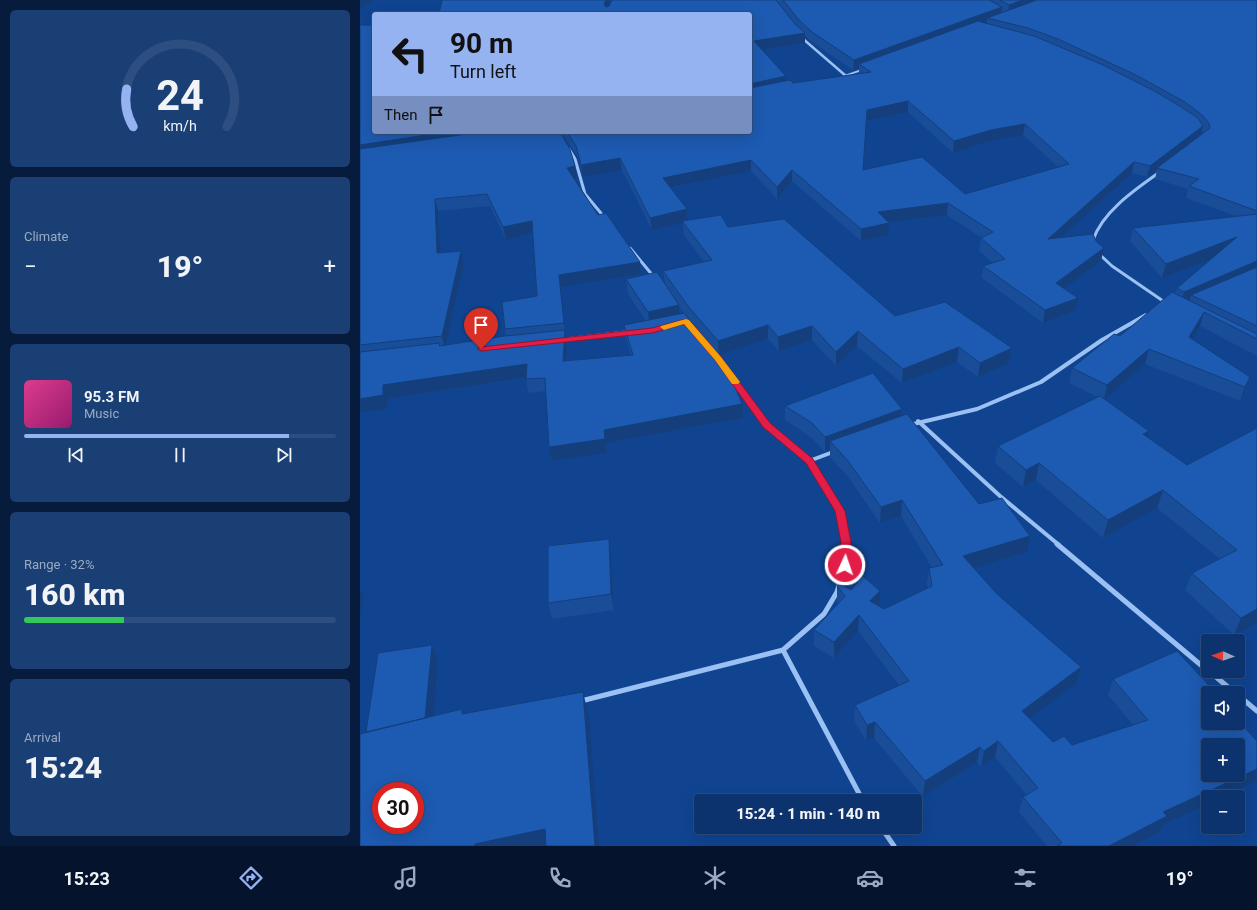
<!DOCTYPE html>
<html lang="en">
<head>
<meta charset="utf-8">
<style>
  :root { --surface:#0c336d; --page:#1a3f75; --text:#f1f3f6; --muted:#9aaac2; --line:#2c4e80; --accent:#95b2f1 }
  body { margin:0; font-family:Roboto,sans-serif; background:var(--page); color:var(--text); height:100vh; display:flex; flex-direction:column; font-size:15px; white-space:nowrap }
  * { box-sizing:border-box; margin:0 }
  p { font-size:13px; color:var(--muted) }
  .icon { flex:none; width:22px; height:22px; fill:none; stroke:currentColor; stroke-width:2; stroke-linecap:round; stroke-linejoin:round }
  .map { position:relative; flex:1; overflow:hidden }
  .side { display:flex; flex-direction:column; gap:10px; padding:10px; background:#071c3c; width:360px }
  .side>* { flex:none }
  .guide { position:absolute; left:12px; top:12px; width:380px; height:122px; border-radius:4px; box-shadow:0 4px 16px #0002,0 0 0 1px var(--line); background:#95b2f1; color:#111; overflow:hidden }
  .needle { width:26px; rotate:272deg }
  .tools { position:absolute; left:841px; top:634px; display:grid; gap:8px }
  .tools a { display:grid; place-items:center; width:44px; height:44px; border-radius:4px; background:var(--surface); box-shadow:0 4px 16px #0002,0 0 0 1px var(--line); font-size:20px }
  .speed { position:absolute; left:12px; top:782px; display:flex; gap:8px; font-size:20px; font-weight:700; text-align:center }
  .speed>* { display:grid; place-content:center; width:52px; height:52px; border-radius:50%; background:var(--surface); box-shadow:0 4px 16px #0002,0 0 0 1px var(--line); line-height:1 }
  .speed .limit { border:6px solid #d22; background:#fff; color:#111 }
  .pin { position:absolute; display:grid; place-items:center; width:34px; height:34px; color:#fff; margin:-41px -17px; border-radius:50% 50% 50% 0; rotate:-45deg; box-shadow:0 0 4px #0007 }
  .pin .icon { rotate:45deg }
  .me { position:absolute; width:44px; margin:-22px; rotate:3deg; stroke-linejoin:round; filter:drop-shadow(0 0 3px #0008) }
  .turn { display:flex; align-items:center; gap:14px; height:84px; padding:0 12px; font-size:18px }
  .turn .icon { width:52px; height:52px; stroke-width:2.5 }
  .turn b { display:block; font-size:28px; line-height:34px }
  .then { display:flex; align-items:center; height:38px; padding:0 12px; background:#0003; gap:8px; font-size:15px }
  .big { font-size:30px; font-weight:800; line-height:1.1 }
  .side .tile { flex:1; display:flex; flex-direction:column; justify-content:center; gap:6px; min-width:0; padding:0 14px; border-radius:6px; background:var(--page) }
  .side .dial { align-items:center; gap:0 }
  .dial svg { height:104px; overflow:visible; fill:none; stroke:var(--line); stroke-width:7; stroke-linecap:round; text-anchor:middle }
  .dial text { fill:var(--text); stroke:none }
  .song { display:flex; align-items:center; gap:12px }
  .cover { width:48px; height:48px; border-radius:6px; background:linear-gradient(135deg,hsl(330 70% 55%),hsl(320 70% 35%)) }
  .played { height:4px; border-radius:2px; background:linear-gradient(90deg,var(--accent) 85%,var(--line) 85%) }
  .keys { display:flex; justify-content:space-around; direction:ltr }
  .heat { display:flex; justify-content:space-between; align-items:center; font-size:22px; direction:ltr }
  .charge { height:6px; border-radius:3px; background:linear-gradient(90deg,#34c759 32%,var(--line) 0) }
  .trip { position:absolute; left:334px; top:794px; width:228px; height:40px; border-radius:4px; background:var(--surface); box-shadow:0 4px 16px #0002,0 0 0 1px var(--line); font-weight:800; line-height:40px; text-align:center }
  .tab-bar { display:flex; height:64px; justify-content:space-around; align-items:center; background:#05142c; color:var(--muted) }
  .tab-bar .icon { width:28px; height:28px }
  .tab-bar .on { color:var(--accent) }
  .tab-bar b { font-size:18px; color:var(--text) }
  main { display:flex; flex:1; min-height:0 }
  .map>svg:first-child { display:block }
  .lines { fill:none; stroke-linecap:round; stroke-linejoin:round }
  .minor-far3 { stroke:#9bc0f3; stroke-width:2.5 }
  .minor-far2 { stroke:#9bc0f3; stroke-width:3 }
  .minor-far1 { stroke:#9bc0f3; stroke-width:4 }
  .minor { stroke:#9bc0f3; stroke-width:5 }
  .tertiary { fill:#9bc0f3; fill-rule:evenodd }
  .wall { fill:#194d98; fill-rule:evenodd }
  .shaded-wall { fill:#143f7c }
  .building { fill:#1d5ab1; stroke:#143f7c; fill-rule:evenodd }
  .route { fill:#e11d48; stroke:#92132f }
  .slow { fill:#f59e0b }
</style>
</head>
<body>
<main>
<section class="side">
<div class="tile dial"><svg viewBox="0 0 100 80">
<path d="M14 69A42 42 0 1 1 86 69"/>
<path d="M14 69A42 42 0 0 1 9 40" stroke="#95b2f1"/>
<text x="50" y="56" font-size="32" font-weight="700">24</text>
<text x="50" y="72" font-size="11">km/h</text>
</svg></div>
<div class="tile"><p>Climate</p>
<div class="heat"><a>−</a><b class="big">19°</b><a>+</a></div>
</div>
<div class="tile">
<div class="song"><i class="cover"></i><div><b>95.3 FM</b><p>Music</p></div></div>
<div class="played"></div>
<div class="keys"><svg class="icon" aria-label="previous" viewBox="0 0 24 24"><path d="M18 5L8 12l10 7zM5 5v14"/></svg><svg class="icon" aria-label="pause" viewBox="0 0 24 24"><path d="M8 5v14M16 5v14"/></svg><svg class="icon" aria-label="next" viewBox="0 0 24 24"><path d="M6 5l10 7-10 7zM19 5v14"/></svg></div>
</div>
<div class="tile"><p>Range · 32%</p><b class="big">160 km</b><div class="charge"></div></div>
<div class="tile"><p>Arrival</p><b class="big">15:24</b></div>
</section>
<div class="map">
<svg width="897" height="846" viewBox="0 0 897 846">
  <rect width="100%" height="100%" fill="#104491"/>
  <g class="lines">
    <path class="minor-far3" d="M442 38 486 76"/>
    <path class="minor-far2" d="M209 149 215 159 225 194 245 218
      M733 240C743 211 776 189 800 172
      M270 248 294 277
      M738 253 752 266 806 303"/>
    <path class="minor-far1" d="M201 340 270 332
      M369 374 406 425 449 461 480 511 486 545
      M558 421 640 496 699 545
      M549 425 617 409 681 382 742 340 786 315
      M449 461 473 452"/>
    <path class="minor" d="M697 544 848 671
      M423 650 503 801
      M849 671 875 693
      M878 695 897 711
      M221 701 423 650 464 614 477 592 485 565 486 544
      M521 827 534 846"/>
    <path class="tertiary" d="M507 67 510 68 479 79 476 78Z"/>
  </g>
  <path class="wall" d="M252 0H897V356L840 326 832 339 890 377 885 392 880 401 785 364 744 399 787 437 827 465 897 428V623L874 635 825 590 832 573 860 559 797 508 743 538 676 480 663 487 635 463 638 446 738 397 709 383 712 368 760 336 815 294 817 288 851 259 802 278 770 241 773 228 876 216 826 198 828 189 795 179 797 170 787 177 772 173 701 237 741 261 704 288 715 311 683 323 622 278 623 266 633 263 619 251 621 238H622L587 215 528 223V235L501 241 432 181 417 199 391 171 311 188 327 209 328 220 368 227 535 316 652 348 649 363 618 377 597 362 542 383 497 346 476 366 452 340 419 351 408 339 359 355 345 339 383 418 246 443 247 453 192 461 186 391 168 393 166 378 28 399 27 409 0 413V25L215 166 217 178H214L238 215 280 262 281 274 201 287 206 336 207 343 206 360 271 355 266 338 264 325 286 321 268 294 266 279 305 284 303 271 344 262 324 235 323 223 292 230 262 170 223 177 218 157 201 132H390L249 6ZM445 36 452 42 493 70 499 68V74L433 83 426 81 402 50 445 43ZM548 112 593 153 629 141 663 135 698 167 605 194 503 169 506 121ZM842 129 844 132 841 134ZM130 206 146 240 173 234 177 296 145 329 146 336 86 345 104 264 101 251 80 253 78 211ZM319 306 326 316 320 314Z
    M425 406 542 409V416L619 504 667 552 614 568 637 594 721 667 717 683 669 718 693 742 712 745 773 725 748 695 753 679 886 729 897 741V781L862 797H848V804L803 825 800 832 773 846H687L659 812 663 797 667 795 635 757 621 767 617 762 563 797 514 738 506 741 494 721 495 705 539 685 498 631 474 658 454 646V630L478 604 477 602V586L524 609 568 588 567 584 569 568H572L541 516 520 523 488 477 470 457V450L465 452 452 438 425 420Z
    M249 539 251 555 254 610 192 619 188 603Z"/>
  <path class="shaded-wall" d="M0 0H14L0 9Z
    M246 0H251L245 13 244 4Z
    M663 0H688L648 14 649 5Z
    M642 7 641 17 627 18V22L503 67 499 64V68L493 70 494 60Z
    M445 33V43L394 51V41Z
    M426 76V87L390 94V84Z
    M548 101V112L506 121 502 181 507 110Z
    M665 124 663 135 629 141 593 153 594 141 631 130Z
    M843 126 840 137 797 168V170L787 177 790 166Z
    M86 132H165L0 156V145Z
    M260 158 262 170 223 177 221 165Z
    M391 160V171L304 189 303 178Z
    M774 162 772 173 686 251 688 239Z
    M215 166 217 178 209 179 207 168Z
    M432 170V181L417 199V187Z
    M75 199 78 211 81 266 77 253Z
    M588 203 587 215 518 224V212Z
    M327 209 328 222 322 221 323 223 292 230 290 218Z
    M172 221 175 233 146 240 143 227Z
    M529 223 528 235 501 241V229Z
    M877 237 873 251 802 278 806 264Z
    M744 248 741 261 694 296 696 283Z
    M101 251 104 264 85 349 82 336Z
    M897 261V270L831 295 829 302 820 306 824 292Z
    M280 262 281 274 201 287 206 336 204 323 199 275Z
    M718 298 715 311 683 323 685 310Z
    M319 305 320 320 290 327 288 312Z
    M844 312 840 326 825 352 829 337Z
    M408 325V339L359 355 358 341Z
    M452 326V340L419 351 418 337Z
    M205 330 207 343 206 374 203 361Z
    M498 331 497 346 476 366V352Z
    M599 347 597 362 542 383 543 369Z
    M652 348 649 363 618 377 620 363Z
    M789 349 785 364 744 400 747 385Z
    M167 364 170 377 28 399 27 409 0 413V399L23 385Z
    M890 377 885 392 880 401 885 387Z
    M382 404 383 418 246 443 247 453 192 461 189 447 244 430Z
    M542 409 541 424 470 441V450L465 452V437Z
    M789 431 784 448 783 434Z
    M679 463 676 480 663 487 666 470Z
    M803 490 797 508 743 538 748 520Z
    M542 500 541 516 520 523 521 507Z
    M670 536 667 552 601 572 603 556Z
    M249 539 251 555 254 610 251 594Z
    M0 588 4 598 0 617Z
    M520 591 519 607 510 601Z
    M897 609V623L874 635 881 618Z
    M499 615 498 631 474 658V642Z
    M72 645 78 661 72 736 13 750Z
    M721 667 717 683 658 727 662 711Z
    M223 692 229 717 239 846H235Z
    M515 722 514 738 506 741 507 725Z
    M638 741 635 757 621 767 624 751Z
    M620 747 617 762 563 797 565 781Z
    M897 769V781L862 797H848V804L803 825 800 832 773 846H749L803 812Z
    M185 829 191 846H115V844Z"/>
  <path class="building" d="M82 0H246L244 4 246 7 249 6 252 0H416L435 24 445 33 394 41 426 76 390 84V14H79Z
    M423 0H629L642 7 494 60 452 32 439 20Z
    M640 0H663L649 5Z
    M677 0H897V211L829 186 839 179 797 168 850 128 849 123 842 115 825 102 774 74 698 39 668 28 627 18Z
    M618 21 674 36 743 65 798 93 821 107 838 118 843 126 790 166 774 162 688 239 733 234 736 241 744 248 696 283 718 298 685 310 623 266 645 259 621 238 633 232 588 203 518 212 529 223 501 229 432 170 417 187 391 160 303 178 327 209 290 218 260 158 221 165 216 146 207 132H390V88L430 80 433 83 511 72 499 64ZM548 101 594 141 631 130 665 124 709 164 605 194 562 157 503 170 507 110Z
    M0 25H14V132H86L0 145Z
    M121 132H200L210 149 215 166 207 168 238 215 246 213 280 262 199 275 204 323 145 329 142 302 177 296 172 221 143 227 127 194 75 199 77 253 101 251 82 336 0 345V149Z
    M897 214V261L824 292 817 288 877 237 806 264 773 228Z
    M361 215 368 227 424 219 535 316 585 302 652 348 620 363 599 347 543 369 498 331 476 352 452 326 418 337 408 325 358 341 328 306 303 271 352 260 322 221Z
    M897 267V326L831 295Z
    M297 272 319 305 288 312 266 279Z
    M812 292 897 334V339L844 312 829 337 890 377 885 387 789 349 747 385 712 368 754 334 760 336Z
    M324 313 366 364 382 404 244 430 245 439 189 447 185 378 166 379 167 364 23 385V395L0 399V352L80 343 79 346 145 336 205 330 203 361 273 355 264 325Z
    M513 373 542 409 465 437 452 423 425 406Z
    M740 396 789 431 783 434 827 465 897 428V609L881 618 832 573 877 550 803 490 748 520 679 463 666 470 638 446Z
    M547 414 619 504 642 498 670 536 603 556 637 594 721 667 662 711 693 742 704 736 712 745 788 720 753 679 817 651 856 693H848V723H878V696L886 729 897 741V769L803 812 807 816 749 846H697L702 843 663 797 678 788 638 741 624 751 620 747 565 781 515 722 507 725 495 705 549 681 499 615 474 642 454 630 485 596 477 586 479 583 491 590 503 576 520 591 510 601 524 609 572 586 569 568 583 565 542 500 521 507 488 461 470 441ZM848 745H878V775H848Z
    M249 539 251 594 188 603V546Z
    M72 645 65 718 6 732 18 653Z
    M877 691V693H871Z
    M223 692 235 846H186L185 829 115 844V846H0V734L102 709V714ZM21 791H55V825H21Z"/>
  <path class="route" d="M326 319 329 320 361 357 410 423 453 459 485 511 491 542 490 565 489 568H481L480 565 481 542 475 511 446 463 403 427 355 360 324 324 292 333 121 351 117 349 121 347 292 328Z"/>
  <path class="slow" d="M326 319 329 320 361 357 380 382 378 384H372L355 360 324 324 304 330 300 327 301 326Z"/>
</svg>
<div class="tools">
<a><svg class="needle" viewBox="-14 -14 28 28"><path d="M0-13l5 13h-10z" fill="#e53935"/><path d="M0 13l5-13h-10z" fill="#9aaac2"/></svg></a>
<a><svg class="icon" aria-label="sound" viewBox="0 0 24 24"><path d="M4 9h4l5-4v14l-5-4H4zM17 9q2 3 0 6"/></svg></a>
<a>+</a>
<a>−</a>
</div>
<div class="speed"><div class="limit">30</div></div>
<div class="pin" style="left:121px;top:349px;background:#d93025"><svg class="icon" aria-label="arrive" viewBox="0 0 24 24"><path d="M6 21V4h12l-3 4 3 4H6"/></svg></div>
<svg class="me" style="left:485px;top:565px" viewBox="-20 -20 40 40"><circle r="17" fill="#e11d48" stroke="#fff" stroke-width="3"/><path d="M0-11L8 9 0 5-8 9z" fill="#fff"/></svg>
<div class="trip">15:24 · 1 min · 140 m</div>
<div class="guide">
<div class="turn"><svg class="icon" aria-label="left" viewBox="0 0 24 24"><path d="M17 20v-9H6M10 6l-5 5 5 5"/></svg><div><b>90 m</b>Turn left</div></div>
<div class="then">Then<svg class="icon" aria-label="arrive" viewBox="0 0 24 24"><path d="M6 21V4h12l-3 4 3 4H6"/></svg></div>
</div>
</div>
</main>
<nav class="tab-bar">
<b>15:23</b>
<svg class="icon on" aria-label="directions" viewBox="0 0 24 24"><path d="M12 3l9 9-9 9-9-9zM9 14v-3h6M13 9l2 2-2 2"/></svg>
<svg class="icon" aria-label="music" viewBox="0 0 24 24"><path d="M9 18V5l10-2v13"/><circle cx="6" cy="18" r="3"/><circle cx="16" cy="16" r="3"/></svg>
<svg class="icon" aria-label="phone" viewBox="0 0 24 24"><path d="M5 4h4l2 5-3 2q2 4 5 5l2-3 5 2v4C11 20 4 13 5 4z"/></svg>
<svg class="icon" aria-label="climate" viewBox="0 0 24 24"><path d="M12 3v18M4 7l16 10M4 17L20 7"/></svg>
<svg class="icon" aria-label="car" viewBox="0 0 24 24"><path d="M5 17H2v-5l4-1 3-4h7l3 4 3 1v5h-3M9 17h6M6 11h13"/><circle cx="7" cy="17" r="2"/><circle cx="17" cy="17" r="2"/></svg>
<svg class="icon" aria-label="filters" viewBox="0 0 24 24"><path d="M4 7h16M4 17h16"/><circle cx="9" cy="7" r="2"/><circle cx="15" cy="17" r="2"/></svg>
<b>19°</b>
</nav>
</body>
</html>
